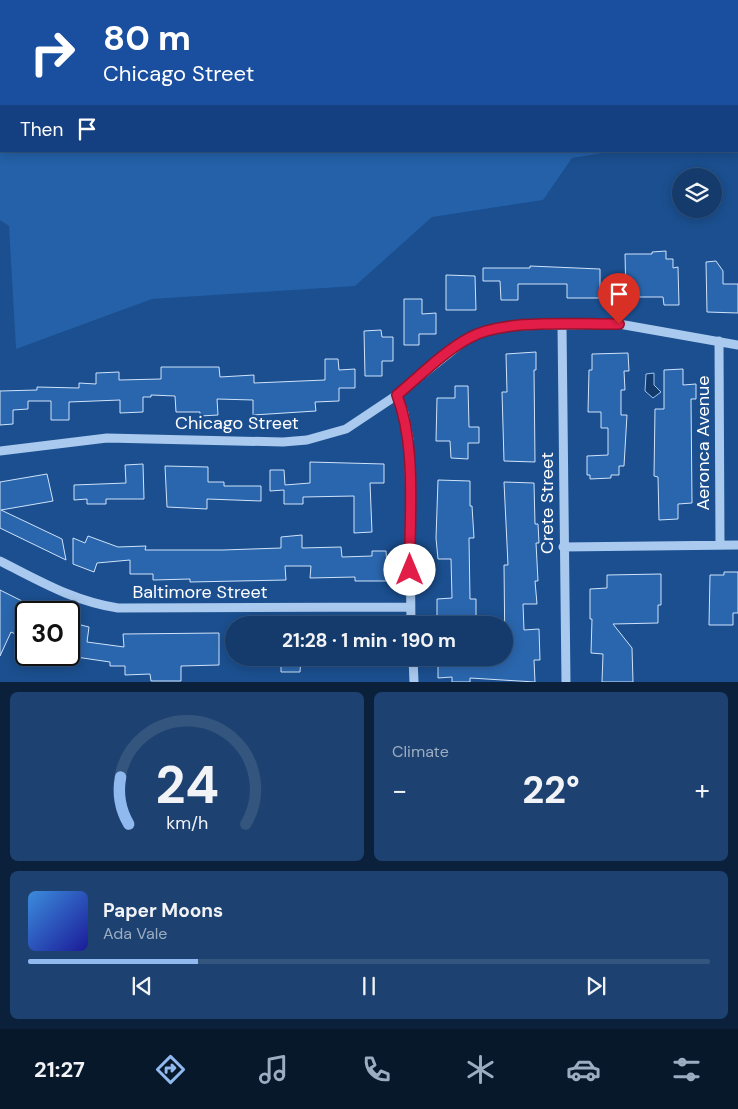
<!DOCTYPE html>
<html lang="en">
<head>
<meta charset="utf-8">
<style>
  :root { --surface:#143b6b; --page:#1d4271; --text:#f1f3f6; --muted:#9dadc1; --line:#33557e; --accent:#90b9f0 }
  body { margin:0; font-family:"DM Sans",sans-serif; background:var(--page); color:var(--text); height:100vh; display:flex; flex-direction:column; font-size:19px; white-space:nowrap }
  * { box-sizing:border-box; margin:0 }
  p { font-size:16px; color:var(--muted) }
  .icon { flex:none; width:28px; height:28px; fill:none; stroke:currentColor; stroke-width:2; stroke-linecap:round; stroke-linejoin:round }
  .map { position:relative; height:682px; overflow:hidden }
  .details { display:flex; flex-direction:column; gap:10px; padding:10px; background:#0b203b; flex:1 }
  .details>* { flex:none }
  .hud { position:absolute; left:0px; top:0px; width:739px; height:152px; box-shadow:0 2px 12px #0003,0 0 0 1px var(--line); background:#1a4fa0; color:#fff; overflow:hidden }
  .controls { position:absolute; left:672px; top:168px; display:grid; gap:10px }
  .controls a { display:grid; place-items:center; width:50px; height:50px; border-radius:50%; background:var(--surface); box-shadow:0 2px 12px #0003,0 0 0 1px var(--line); font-size:25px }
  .speed { position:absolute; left:15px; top:601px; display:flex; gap:10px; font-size:25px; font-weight:700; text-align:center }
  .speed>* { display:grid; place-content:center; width:65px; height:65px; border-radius:50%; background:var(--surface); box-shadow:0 2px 12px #0003,0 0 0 1px var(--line); line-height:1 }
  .speed .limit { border:2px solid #111; border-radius:8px; background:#fff; color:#111 }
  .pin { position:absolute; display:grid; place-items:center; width:42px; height:42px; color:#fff; margin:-51px -21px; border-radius:50% 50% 50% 0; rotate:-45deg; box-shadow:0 0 5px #0007 }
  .pin .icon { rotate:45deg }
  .me { position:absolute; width:55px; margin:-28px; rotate:0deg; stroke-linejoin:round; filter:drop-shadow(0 0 4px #0008) }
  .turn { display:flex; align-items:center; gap:18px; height:105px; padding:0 20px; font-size:22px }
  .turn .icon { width:65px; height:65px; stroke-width:2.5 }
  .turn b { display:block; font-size:35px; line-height:42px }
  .then { display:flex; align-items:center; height:48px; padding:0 20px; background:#0003; gap:10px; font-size:19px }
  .big { font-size:38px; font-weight:700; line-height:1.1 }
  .details .card { flex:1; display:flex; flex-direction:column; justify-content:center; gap:8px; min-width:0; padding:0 18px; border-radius:8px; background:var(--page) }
  .details .dial { align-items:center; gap:0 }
  .dial svg { height:130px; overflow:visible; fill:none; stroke:var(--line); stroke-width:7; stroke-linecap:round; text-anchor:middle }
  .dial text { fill:var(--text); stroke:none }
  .song { display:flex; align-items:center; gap:15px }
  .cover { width:60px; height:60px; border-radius:8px; background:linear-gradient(135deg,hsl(210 70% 55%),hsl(240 70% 35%)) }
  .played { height:5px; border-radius:2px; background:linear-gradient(90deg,var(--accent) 25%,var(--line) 25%) }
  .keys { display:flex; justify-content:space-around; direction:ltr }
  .heat { display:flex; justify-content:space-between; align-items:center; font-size:28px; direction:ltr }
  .details .tiles { flex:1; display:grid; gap:10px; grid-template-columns:1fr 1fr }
  .card:last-child { grid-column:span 2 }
  .trip { position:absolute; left:225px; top:616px; width:288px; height:50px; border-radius:25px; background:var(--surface); box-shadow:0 2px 12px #0003,0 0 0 1px var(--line); font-weight:700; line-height:50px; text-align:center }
  .tab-bar { display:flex; height:80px; justify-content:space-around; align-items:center; background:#08182b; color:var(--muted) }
  .tab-bar .icon { width:35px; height:35px }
  .tab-bar .current { color:var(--accent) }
  .tab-bar b { font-size:22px; color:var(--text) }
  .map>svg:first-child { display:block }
  .green { fill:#2461a8 }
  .water { fill:#123a6d; stroke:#9cc4f0 }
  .building { fill:#2a66ad; stroke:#cfe3fa }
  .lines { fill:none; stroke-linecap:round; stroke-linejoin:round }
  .minor { stroke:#a9c9ee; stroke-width:9 }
  .route-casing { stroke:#92132f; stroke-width:12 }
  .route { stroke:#e11d48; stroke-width:9 }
  .labels { text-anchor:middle; stroke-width:5; stroke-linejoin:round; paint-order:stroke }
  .street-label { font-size:18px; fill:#fff; stroke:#1b4f8f }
</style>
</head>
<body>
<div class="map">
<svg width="738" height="682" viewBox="0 0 738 682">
  <rect width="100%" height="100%" fill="#1b4f8f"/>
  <path class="green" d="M161 0H256L259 1H160Z
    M419 0H738V29V1Z
    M0 6 1 151H615L572 158 543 200 432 217 355 286 152 299 16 349 9 226 0 220Z"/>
  <path class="water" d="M654 373V385L661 392 653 398 645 391 646 374Z"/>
  <path class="building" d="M666 251V259H673V268L678 267 679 305H664L663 297H626L625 254H652V252Z
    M716 261 723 271V284H738V313L707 312 706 262Z
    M530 266 600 269V298H567V284H518V300H501L500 281H483V268H530Z
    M446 275 475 276 476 310H446Z
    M404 299H422V314L436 313V334H419V345H404Z
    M381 330 382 337H393V361H382V376H365L364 331Z
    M536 352V370H534L535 462 504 461 502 392H507L506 354Z
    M628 353 629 371H624L625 390H621V415H627L624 466H619V475H611V478L590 479V475H587V456L608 455V428H601V412H588L589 370H592V354Z
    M325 359H338L339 370 355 369V388H339V401L315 402 316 411 253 415V400L217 399 218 415 200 416V412H176L175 396 151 395V397H143V412L120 413V400L69 402V420H51V401H28V409L13 410V424L0 425V391L37 390V387L79 388V383L96 384V373L119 372V380L161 379V367H219L220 377 254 375V383L325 380Z
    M683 369V385L696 384V399H691L692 503 678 504V519L659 520 658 477 654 476 655 409H664V370Z
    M455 386H468L469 427H479V443H468V459L451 458 450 441H436L437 398H455Z
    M310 462 384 464V483H370L372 532 354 533V496L303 497V504H284V490L270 491V470H284L285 485 310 483Z
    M143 464 144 499H106V504H87V499L74 500V485L126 483 125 465Z
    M165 466 208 467V482H224V486H261V501L207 499V509L167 507Z
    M47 474 53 501 1 510 62 539 66 560 0 528V482Z
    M438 480 470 481V506H472L474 538H469L470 599H476V616L437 617V599L452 598 451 559H438L436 538Z
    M504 482 534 483 535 524H538L539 543H536L538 581H535L537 604H523L524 630 539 629 540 660H534L535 682 470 678V682H452V677L438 678V658H505L504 565H508Z
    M302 535V548L341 547 342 557 372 556V551H386L388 581H355V577L310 578 311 566H285L286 580 190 582V579L153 580V574H130V560L97 563 94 572 73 564V538L85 543 88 536 118 547 146 546 145 550H223L281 548V537Z
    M724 572H738V613H733V625H709L710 575H724Z
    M661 574V605H658V623L613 624 632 648 633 682H602L603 654 591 653 592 619H590V589L607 588V575Z
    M0 590 26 603V639L11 632 0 656Z
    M73 623 89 627 87 642 124 647 123 634 219 633V665L181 666V681H151L150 674 125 675V666H110V662L69 656Z
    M281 658H301L300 672H281Z"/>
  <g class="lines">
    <path class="minor" d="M562 325 566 682
      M719 341 720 545
      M397 395 404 413 409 439 411 625
      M0 451 107 438 283 442 307 440 346 429 397 395 468 338 487 330 508 326 619 324 738 345
      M563 547 738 545
      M0 561C40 581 73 601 118 608L410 607
      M413 658 414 682"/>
  </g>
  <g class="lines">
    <g class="route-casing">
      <path id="route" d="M410 570C409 513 417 448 397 395 420 376 443 352 469 338 503 318 578 325 619 324"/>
    </g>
    <use href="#route" class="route"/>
  </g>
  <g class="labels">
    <g class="street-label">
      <text x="237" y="429">Chicago Street</text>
      <text transform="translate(703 443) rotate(-90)" y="6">Aeronca Avenue</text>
      <text transform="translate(547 503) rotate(-90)" y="6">Crete Street</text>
      <text x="200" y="598">Baltimore Street</text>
    </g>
  </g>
</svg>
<div class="controls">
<a><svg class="icon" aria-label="layers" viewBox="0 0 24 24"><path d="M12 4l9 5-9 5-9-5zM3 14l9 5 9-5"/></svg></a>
</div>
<div class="speed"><div class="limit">30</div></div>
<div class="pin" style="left:619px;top:324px;background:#d93025"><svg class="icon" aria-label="arrive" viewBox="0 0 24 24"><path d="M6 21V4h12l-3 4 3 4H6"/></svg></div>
<svg class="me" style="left:410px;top:570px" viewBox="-20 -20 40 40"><circle r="19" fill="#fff"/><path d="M0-13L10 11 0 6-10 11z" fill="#e11d48"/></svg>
<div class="trip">21:28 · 1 min · 190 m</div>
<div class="hud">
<div class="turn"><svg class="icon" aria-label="right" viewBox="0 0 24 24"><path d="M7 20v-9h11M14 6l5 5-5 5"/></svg><div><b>80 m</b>Chicago Street</div></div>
<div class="then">Then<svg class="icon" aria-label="arrive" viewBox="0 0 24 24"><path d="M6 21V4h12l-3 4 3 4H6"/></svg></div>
</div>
</div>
<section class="details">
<div class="tiles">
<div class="card dial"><svg viewBox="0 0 100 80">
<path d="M14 69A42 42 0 1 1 86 69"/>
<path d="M14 69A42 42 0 0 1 9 40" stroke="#90b9f0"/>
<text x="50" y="56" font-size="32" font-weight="700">24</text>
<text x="50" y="72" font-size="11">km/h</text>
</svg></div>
<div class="card"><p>Climate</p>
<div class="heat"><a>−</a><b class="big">22°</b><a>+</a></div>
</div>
<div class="card">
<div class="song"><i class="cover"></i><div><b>Paper Moons</b><p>Ada Vale</p></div></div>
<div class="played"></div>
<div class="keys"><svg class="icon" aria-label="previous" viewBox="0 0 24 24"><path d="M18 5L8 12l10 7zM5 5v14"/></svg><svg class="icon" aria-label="pause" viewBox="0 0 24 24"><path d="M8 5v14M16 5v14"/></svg><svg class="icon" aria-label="next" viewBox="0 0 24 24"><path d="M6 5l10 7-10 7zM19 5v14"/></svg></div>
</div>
</div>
</section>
<nav class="tab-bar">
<b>21:27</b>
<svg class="icon current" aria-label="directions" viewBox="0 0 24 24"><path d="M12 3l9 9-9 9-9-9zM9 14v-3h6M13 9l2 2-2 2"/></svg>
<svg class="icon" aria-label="music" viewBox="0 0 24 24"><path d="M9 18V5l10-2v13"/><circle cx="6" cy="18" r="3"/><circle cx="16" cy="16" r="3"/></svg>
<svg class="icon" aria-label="phone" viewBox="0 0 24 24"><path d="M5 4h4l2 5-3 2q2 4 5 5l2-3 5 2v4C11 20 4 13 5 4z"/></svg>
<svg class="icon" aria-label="climate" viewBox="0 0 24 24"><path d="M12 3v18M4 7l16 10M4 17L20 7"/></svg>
<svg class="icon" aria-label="car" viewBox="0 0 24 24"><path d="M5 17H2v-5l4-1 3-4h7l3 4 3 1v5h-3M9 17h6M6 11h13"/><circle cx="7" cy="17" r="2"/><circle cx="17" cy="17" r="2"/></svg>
<svg class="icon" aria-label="filters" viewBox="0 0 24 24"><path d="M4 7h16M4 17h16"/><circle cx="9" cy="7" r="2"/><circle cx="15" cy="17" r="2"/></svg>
</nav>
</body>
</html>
